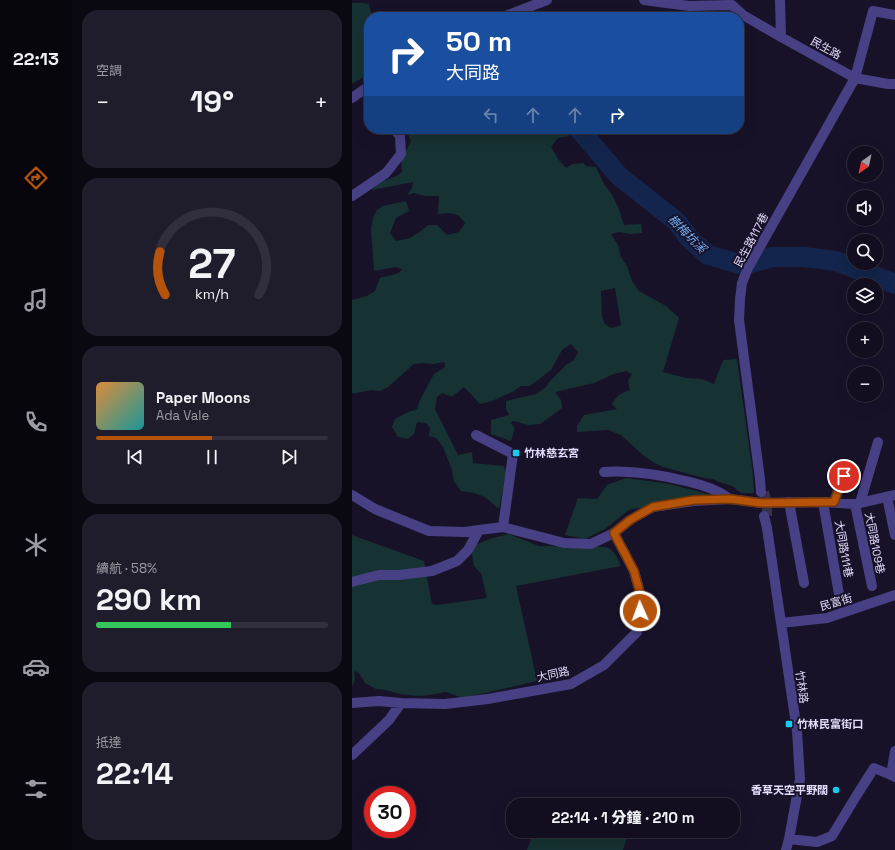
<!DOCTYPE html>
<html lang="zh-TW">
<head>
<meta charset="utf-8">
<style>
  :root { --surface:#120e1f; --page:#1f1c2c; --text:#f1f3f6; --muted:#9c9ca4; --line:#312e3d; --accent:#b45309 }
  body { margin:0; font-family:"Space Grotesk","Noto Sans TC",sans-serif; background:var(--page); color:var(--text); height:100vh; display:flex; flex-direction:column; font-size:15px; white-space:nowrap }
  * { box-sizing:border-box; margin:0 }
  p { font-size:13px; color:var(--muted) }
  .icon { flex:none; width:22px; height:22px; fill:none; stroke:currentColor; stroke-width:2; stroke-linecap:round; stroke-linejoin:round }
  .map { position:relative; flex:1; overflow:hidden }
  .details { display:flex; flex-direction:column; gap:10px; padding:10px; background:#0a0811; width:280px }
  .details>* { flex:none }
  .top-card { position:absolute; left:12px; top:12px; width:380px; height:122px; border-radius:16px; box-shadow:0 4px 16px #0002,0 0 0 1px var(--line); background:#1a4fa0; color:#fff; overflow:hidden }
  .needle { width:26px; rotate:213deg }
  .tools { position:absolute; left:495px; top:146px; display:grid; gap:8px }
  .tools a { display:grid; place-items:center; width:36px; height:36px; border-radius:50%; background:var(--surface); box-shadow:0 4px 16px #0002,0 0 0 1px var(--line); font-size:20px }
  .speed { position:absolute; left:12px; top:786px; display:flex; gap:8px; font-size:20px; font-weight:700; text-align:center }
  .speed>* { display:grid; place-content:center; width:52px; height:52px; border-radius:50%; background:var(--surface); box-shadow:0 4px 16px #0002,0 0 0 1px var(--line); line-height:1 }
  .speed .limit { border:6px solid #d22; background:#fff; color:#111 }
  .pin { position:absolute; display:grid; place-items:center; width:34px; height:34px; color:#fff; margin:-17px; border:2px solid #fff; border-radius:50%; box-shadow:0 1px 4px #0007 }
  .me { position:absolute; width:44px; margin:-22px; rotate:358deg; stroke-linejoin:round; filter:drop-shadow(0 0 3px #0008) }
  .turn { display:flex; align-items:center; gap:14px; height:84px; padding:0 16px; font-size:18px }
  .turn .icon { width:52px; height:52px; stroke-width:2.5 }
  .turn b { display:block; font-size:28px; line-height:34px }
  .lanes { display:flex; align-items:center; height:38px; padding:0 16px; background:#0003; justify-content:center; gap:20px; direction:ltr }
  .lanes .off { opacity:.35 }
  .big { font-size:30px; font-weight:800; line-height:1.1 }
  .details .widget { flex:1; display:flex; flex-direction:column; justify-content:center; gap:6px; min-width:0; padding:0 14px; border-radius:16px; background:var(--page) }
  .details .dial { align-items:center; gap:0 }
  .dial svg { height:104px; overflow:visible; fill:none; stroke:var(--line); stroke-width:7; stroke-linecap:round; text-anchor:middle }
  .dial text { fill:var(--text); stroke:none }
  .song { display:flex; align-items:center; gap:12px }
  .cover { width:48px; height:48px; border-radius:6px; background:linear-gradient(135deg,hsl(30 70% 55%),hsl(180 70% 35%)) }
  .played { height:4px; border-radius:2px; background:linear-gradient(90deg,var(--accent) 50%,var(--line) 50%) }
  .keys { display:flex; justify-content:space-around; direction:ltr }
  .heat { display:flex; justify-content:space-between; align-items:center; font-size:22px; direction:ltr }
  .charge { height:6px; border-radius:3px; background:linear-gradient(90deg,#34c759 58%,var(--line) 0) }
  .trip { position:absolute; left:154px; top:798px; width:234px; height:40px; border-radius:16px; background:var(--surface); box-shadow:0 4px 16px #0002,0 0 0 1px var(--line); font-weight:800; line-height:40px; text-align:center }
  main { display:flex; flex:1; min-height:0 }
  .menu { display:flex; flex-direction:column; width:72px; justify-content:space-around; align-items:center; background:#07060c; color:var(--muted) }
  .menu .icon { width:28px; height:28px }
  .menu .active { color:var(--accent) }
  .menu b { font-size:18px; color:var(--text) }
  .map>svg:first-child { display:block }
  .green { fill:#163232; fill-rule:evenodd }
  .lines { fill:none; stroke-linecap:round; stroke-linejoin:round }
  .river { stroke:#13254c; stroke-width:20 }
  .minor-tunnel { stroke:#363049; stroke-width:10; stroke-dasharray:10 5; stroke-linecap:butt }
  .minor { stroke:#474084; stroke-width:10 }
  .route-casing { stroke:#753606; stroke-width:10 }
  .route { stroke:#b45309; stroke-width:7 }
  .poi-dot { fill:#15ccf0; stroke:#181229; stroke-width:1.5 }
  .labels { text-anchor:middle; stroke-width:4; stroke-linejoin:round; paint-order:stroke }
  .street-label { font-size:11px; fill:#e2dcfd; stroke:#181229 }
  .poi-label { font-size:11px; font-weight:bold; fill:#e2dcfd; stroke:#181229; text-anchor:start }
  .water-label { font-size:12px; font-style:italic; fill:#71b0f6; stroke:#181229 }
</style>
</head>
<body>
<main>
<nav class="menu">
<b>22:13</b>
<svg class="icon active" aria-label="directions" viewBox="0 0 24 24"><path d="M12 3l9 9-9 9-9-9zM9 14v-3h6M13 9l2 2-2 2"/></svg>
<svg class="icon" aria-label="music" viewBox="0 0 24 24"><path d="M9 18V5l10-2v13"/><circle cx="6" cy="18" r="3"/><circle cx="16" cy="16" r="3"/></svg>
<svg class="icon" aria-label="phone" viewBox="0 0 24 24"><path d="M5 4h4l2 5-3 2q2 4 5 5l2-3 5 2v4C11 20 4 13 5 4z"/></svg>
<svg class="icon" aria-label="climate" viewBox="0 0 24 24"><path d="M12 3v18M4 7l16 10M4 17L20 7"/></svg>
<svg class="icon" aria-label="car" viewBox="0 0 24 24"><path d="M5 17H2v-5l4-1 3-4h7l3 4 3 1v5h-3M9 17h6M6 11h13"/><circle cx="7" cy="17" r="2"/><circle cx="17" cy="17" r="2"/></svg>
<svg class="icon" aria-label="filters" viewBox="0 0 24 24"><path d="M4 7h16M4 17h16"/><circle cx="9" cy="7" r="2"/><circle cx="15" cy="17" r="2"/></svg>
</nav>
<section class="details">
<div class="widget"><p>空調</p>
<div class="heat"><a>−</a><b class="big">19°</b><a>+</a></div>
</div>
<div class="widget dial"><svg viewBox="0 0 100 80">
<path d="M14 69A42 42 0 1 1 86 69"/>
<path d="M14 69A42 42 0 0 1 10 36" stroke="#b45309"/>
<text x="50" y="56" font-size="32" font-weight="700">27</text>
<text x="50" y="72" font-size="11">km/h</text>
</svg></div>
<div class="widget">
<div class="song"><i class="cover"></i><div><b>Paper Moons</b><p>Ada Vale</p></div></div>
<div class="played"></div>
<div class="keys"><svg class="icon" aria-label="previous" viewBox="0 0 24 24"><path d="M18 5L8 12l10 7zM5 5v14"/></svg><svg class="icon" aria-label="pause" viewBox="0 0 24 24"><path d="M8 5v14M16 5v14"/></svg><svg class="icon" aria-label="next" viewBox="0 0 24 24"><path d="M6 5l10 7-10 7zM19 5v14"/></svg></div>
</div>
<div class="widget"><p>續航 · 58%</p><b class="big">290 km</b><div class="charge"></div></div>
<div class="widget"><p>抵達</p><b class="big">22:14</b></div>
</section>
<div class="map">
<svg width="543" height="850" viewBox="0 0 543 850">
  <rect width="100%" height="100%" fill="#181229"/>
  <path class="green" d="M0 3H11L17 4 20 17H17V74L0 84Z
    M54 129H215L217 136 206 138 199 147 206 159 214 168 221 164 231 163 234 166 244 167 252 184 260 195 267 209 272 225 289 224 290 233 278 234 267 232 259 234 266 245 269 257 275 266 280 281 287 291 314 306 327 318 311 372 334 378 350 379 362 384 371 360 385 359 401 475 402 493H389L380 486 367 482 361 479 352 478 311 467 301 462 292 456 269 435 256 430 225 432V426L232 415 265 409 260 404C266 394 268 394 278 390L276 381 280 374 274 371 262 374 242 383 203 392 209 400 210 408 188 424 177 425 161 421 159 423 163 428 159 441 139 434V420L157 415 154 409V401L184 394 193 388 199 380 214 365 222 360 226 352 219 344 210 350 199 370 178 386H169L162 391 140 401 128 404 112 387 100 397 90 393 85 397 83 409 106 455 120 452 121 463 152 466 154 472 147 509 133 497 122 493 109 491 102 481 100 470 91 447 84 438 77 436 78 428 74 423 65 422 62 434 56 439 46 437 40 427 43 419 54 413 65 409 68 400 82 374 93 367 92 362 82 364 71 363 62 364 36 387 28 391 19 390 5 393H0V300L15 296 23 291 28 278 47 273 50 269 44 267 22 271 19 228 21 218 25 210 31 206 54 201 57 211 44 218 38 233 44 241 58 238 69 231 76 225H85L95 235 107 232 113 223 106 215 96 213 86 214 87 196H73L62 193 55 195 60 188 61 182 20 190 25 183 45 176 50 172 49 161 59 141ZM263 288 269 325 259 328 253 324 250 317 249 291Z
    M274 478 318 484 360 495 277 510 253 529 233 539 213 535 226 498 245 499 255 485Z
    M157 534 187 546 253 547C263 549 265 558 269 566L164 586 185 681 111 698 94 692 78 695 67 696 48 694 34 690 24 689 13 683 7 673 2 671 3 680 0 686V535L72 561 80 604 85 605 135 598 129 573 122 566 120 555 123 545 141 538Z
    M182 831H277L271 850H175Z"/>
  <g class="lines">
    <path class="river" d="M227 129 267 176 324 221 337 238 356 255 391 265 421 257H452L484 261 543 284"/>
    <path class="minor-tunnel" d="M412 492 415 504V516"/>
    <path class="minor" d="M292 0 337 6 380 5 391 15 429 37
      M428 0 429 37 503 78 536 84H543
      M151 17 195 0
      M0 98 17 86
      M0 196 34 173 49 154 48 136 42 129
      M124 435 161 454 151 527
      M252 472C281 470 310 475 338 482 353 486 366 490 378 499
      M409 492 408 479 387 320 388 299 390 283 396 268 503 78 521 11 543 15
      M0 495 23 509 77 531 113 532 127 530 151 527 212 543 239 544 262 533 278 520 301 507 342 501 378 499 409 503 471 502 503 504 543 495
      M535 497 543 535
      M437 502 452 583
      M471 502 488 600
      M482 502 491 476
      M508 503 526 442
      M503 504 520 586
      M412 516 415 528 445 731 448 779 437 839 434 850
      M0 582 27 575H47L80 571 105 561 116 550 127 530
      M429 623 475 618 543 595
      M0 703 27 701 49 703 93 704 136 699 219 684 252 665 285 632 290 600 282 571 262 533
      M0 755 37 720 49 703
      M539 775 543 751
      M437 839 465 842 480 836 503 798 522 768 539 775 543 777"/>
  </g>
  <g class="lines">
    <g class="route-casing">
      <path id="route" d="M288 611 290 600 282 571 262 533 278 520 301 507 342 500 378 499 409 503 482 502 492 476"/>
    </g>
    <use href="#route" class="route"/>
  </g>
  <g class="poi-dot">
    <rect x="160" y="449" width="8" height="8" rx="2"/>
    <rect x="433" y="720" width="8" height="8" rx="2"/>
    <circle cx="484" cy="790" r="4"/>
  </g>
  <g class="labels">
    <g class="street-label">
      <text transform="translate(474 48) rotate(29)" y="4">民生路</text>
      <text transform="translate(399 240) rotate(-62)" y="4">民生路117巷</text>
      <text transform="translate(523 543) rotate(79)" y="4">大同路109巷</text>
      <text transform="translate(492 549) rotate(80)" y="4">大同路111巷</text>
      <text transform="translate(484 602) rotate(-16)" y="4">民富街</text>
      <text transform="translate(201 674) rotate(-13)" y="4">大同路</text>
      <text transform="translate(450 687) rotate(82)" y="4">竹林路</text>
    </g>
    <g class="poi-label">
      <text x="172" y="457">竹林慈玄宮</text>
      <text x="445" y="728">竹林民富街口</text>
      <text x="476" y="794" text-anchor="end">香草天空平野闊</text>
    </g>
    <g class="water-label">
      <text transform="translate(335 234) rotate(45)" y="4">樹梅坑溪</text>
    </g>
  </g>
</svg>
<div class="tools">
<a><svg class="needle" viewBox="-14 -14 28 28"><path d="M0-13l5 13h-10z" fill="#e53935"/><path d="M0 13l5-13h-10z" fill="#9c9ca4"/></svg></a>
<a><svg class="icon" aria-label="sound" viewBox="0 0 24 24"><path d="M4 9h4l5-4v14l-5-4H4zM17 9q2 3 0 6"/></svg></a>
<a><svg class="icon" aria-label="search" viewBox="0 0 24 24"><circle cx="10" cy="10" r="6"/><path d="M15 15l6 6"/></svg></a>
<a><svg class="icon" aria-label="layers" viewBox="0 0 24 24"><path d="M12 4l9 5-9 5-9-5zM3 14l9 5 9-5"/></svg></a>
<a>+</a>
<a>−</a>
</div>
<div class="speed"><div class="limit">30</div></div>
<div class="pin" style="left:492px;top:476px;background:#d93025"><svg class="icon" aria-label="arrive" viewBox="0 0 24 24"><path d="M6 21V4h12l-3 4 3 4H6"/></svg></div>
<svg class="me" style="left:288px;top:611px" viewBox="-20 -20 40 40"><circle r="17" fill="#b45309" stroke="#fff" stroke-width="3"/><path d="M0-11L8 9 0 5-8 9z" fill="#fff"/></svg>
<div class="trip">22:14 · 1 分鐘 · 210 m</div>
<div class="top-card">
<div class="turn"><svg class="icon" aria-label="right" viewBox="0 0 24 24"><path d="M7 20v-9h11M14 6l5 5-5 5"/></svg><div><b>50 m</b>大同路</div></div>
<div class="lanes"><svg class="icon off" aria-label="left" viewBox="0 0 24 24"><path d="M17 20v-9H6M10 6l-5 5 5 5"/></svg><svg class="icon off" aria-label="ahead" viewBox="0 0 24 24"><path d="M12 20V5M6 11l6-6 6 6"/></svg><svg class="icon off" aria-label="ahead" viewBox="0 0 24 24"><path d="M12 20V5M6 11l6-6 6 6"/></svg><svg class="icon" aria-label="right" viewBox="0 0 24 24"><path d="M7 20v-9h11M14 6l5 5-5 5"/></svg></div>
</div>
</div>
</main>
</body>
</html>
